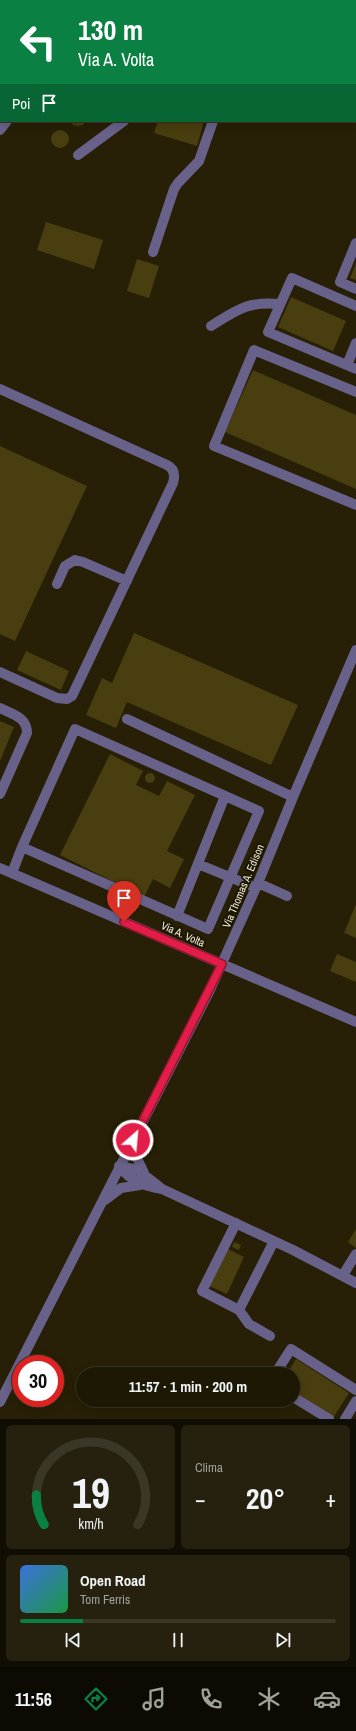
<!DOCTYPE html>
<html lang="it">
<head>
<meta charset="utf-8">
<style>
  :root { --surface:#1d1804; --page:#25210e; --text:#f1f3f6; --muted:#a0a09a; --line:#3b3726; --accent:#0b8043 }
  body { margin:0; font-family:"Archivo Narrow",sans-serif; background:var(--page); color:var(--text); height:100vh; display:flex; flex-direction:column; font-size:15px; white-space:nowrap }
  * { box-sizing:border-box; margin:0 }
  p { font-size:13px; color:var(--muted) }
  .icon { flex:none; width:22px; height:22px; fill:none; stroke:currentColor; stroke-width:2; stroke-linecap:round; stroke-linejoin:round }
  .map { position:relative; height:1419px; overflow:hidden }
  .sheet { display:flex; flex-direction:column; gap:6px; padding:6px; background:#100d02; flex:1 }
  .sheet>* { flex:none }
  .guide { position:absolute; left:0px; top:0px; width:356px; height:122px; box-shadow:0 2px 10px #0003,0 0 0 1px var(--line); background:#0b8043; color:#fff; overflow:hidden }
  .speed { position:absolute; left:12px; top:1355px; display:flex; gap:8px; font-size:20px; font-weight:700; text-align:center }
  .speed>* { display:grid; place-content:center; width:52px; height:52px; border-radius:50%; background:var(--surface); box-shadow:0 2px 10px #0003,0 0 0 1px var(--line); line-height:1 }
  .speed .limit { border:6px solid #d22; background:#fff; color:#111 }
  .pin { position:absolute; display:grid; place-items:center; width:34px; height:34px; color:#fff; margin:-41px -17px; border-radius:50% 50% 50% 0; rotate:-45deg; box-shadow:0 0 4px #0007 }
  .pin .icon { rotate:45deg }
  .me { position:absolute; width:44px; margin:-22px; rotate:27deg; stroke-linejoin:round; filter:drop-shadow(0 0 3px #0008) }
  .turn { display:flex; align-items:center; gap:14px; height:84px; padding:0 12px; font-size:18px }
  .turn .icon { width:52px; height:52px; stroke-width:2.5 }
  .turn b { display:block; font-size:28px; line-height:34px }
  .then { display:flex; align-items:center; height:38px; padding:0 12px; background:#0003; gap:8px; font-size:15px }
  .big { font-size:30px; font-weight:700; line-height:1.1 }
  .sheet .card { flex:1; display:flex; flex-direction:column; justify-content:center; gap:6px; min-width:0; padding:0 14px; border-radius:6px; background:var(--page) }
  .sheet .dial { align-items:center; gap:0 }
  .dial svg { height:104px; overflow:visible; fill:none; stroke:var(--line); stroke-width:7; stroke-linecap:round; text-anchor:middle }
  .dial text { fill:var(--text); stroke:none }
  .song { display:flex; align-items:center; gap:12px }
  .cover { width:48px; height:48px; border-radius:6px; background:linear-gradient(135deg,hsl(220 70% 55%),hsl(140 70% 35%)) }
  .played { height:4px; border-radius:2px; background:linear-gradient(90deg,var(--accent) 20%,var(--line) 20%) }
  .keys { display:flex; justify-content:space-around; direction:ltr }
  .heat { display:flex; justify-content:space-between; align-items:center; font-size:22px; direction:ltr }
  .sheet .tiles { flex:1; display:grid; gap:6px; grid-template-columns:1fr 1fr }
  .card:last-child { grid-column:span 2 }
  .trip { position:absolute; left:76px; top:1367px; width:224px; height:40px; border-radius:20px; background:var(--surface); box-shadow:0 2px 10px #0003,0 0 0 1px var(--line); font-weight:700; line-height:40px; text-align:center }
  .tabs { display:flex; height:64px; justify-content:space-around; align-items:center; background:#0c0a02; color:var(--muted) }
  .tabs .icon { width:28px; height:28px }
  .tabs .active { color:var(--accent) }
  .tabs b { font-size:18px; color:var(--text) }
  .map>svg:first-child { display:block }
  .building { fill:#493e0f }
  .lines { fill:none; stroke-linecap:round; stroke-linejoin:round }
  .path { stroke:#928d78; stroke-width:2; stroke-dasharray:3 2; stroke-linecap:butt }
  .minor { stroke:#68628a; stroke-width:10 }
  .route-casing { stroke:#92132f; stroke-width:10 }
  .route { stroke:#e11d48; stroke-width:7 }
  .labels { text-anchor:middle; stroke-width:4; stroke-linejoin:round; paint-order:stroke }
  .street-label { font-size:11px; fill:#f0ecdc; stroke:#1d1700 }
</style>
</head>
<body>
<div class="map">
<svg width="356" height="1419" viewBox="0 0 356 1419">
  <rect width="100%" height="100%" fill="#272006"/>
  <path class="building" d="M71 121H85L83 125 78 126 73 125Z
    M158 121H204L197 146 154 133Z
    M51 139a9 9 0 1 1 18 0a9 9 0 1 1-18 0Z
    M46 222 103 240 94 269 37 250Z
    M137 259 159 266 149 298 127 291Z
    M356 263V280L350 278Z
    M291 297 346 321 333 351 278 327Z
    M253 370 356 415V489L225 432Z
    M0 446 87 486 15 641 0 634Z
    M134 633 298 705 271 765 127 702 116 728 86 715 102 678 112 683Z
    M26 651 69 671 61 690 17 670Z
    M0 721 14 727 0 761Z
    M110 754 143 771 136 785 159 796 167 781 195 795 167 851 184 859 170 888 153 879 144 897 60 855Z
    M145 778a5 5 0 1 1 10 0a5 5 0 1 1-10 0Z
    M356 904V938L344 933Z
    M337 954 356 962V982L330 971Z
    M356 1229V1248L348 1242Z
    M234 1242 241 1245 239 1250 232 1247Z
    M226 1248 244 1257 227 1294 209 1286Z
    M296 1359 349 1393 333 1418 293 1393V1374H287Z"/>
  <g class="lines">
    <path class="path" d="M71 1 72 0
      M0 99 1 97"/>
    <path class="minor" d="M85 0 87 1
      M199 0 200 1
      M99 1 100 0
      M273 1V0
      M355 6 356 3
      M0 130 7 121
      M78 155 124 121
      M356 243 340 282 356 289
      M153 252 174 189 178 183 199 161 213 121
      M356 306 292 278 268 332 356 369
      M211 326C237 310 247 301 280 304
      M347 365 356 343
      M0 389 167 465C175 469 175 476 173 483L72 696 67 699 57 698 0 672
      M356 392 254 350 214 446 356 505
      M57 584 65 566 75 560 83 562 127 581
      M0 708C12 714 27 717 27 733L0 794
      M127 719 293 797
      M198 864 256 888
      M0 868 356 1022
      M12 873 22 847 75 729 259 811 208 929 22 847
      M258 883 287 896
      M177 916 225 796
      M137 1137V1158L144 1173
      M119 1166C132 1182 143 1186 162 1189L293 1250 356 1283
      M119 1166 138 1170 162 1189
      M105 1200 121 1188 140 1185
      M236 1223 202 1291 239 1310 274 1241
      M343 1275 356 1254
      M239 1310 249 1324 270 1336
      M275 1374 291 1349 356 1390
      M293 1397 329 1419
      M0 1402 210 990 258 883 293 797 356 650
      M345 1419 356 1401"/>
  </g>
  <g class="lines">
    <g class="route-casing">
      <path id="route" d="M124 922 222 964 133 1140"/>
    </g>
    <use href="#route" class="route"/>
  </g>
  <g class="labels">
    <g class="street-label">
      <text transform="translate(243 886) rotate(-67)" y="4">Via Thomas A. Edison</text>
      <text transform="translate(183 934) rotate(24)" y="4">Via A. Volta</text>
    </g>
  </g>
</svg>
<div class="speed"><div class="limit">30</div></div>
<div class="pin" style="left:124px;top:922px;background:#d93025"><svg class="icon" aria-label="arrive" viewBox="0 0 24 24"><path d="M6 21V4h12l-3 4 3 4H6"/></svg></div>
<svg class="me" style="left:133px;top:1140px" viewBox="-20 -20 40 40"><circle r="17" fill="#e11d48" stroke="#fff" stroke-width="3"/><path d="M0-11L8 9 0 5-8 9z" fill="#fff"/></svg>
<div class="trip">11:57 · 1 min · 200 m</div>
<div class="guide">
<div class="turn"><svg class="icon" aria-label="left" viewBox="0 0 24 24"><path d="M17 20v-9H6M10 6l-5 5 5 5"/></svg><div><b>130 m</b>Via A. Volta</div></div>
<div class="then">Poi<svg class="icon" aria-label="arrive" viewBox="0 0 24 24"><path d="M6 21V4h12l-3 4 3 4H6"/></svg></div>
</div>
</div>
<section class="sheet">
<div class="tiles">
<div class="card dial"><svg viewBox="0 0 100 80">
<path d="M14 69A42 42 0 1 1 86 69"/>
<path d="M14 69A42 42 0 0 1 8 46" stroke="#0b8043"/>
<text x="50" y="56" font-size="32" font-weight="700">19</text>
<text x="50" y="72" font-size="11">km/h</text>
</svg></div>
<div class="card"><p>Clima</p>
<div class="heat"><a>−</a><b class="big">20°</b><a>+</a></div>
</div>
<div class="card">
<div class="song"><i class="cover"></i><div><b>Open Road</b><p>Tom Ferris</p></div></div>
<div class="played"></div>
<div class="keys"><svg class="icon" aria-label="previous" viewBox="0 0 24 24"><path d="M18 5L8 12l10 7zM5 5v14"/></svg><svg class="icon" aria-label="pause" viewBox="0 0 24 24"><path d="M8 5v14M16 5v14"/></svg><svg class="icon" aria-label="next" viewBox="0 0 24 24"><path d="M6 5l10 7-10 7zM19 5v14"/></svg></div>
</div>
</div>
</section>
<nav class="tabs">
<b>11:56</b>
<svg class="icon active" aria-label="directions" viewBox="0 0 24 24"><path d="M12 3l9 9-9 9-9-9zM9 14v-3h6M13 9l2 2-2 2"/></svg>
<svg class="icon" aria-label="music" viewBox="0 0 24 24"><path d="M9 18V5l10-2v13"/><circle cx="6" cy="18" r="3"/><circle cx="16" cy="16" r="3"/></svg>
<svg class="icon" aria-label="phone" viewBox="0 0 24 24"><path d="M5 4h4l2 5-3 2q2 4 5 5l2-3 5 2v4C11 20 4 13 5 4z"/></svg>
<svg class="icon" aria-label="climate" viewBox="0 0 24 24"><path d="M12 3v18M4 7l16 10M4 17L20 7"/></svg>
<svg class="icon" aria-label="car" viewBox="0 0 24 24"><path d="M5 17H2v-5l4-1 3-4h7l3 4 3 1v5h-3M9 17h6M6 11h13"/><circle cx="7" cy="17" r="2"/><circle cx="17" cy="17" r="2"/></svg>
</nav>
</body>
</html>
